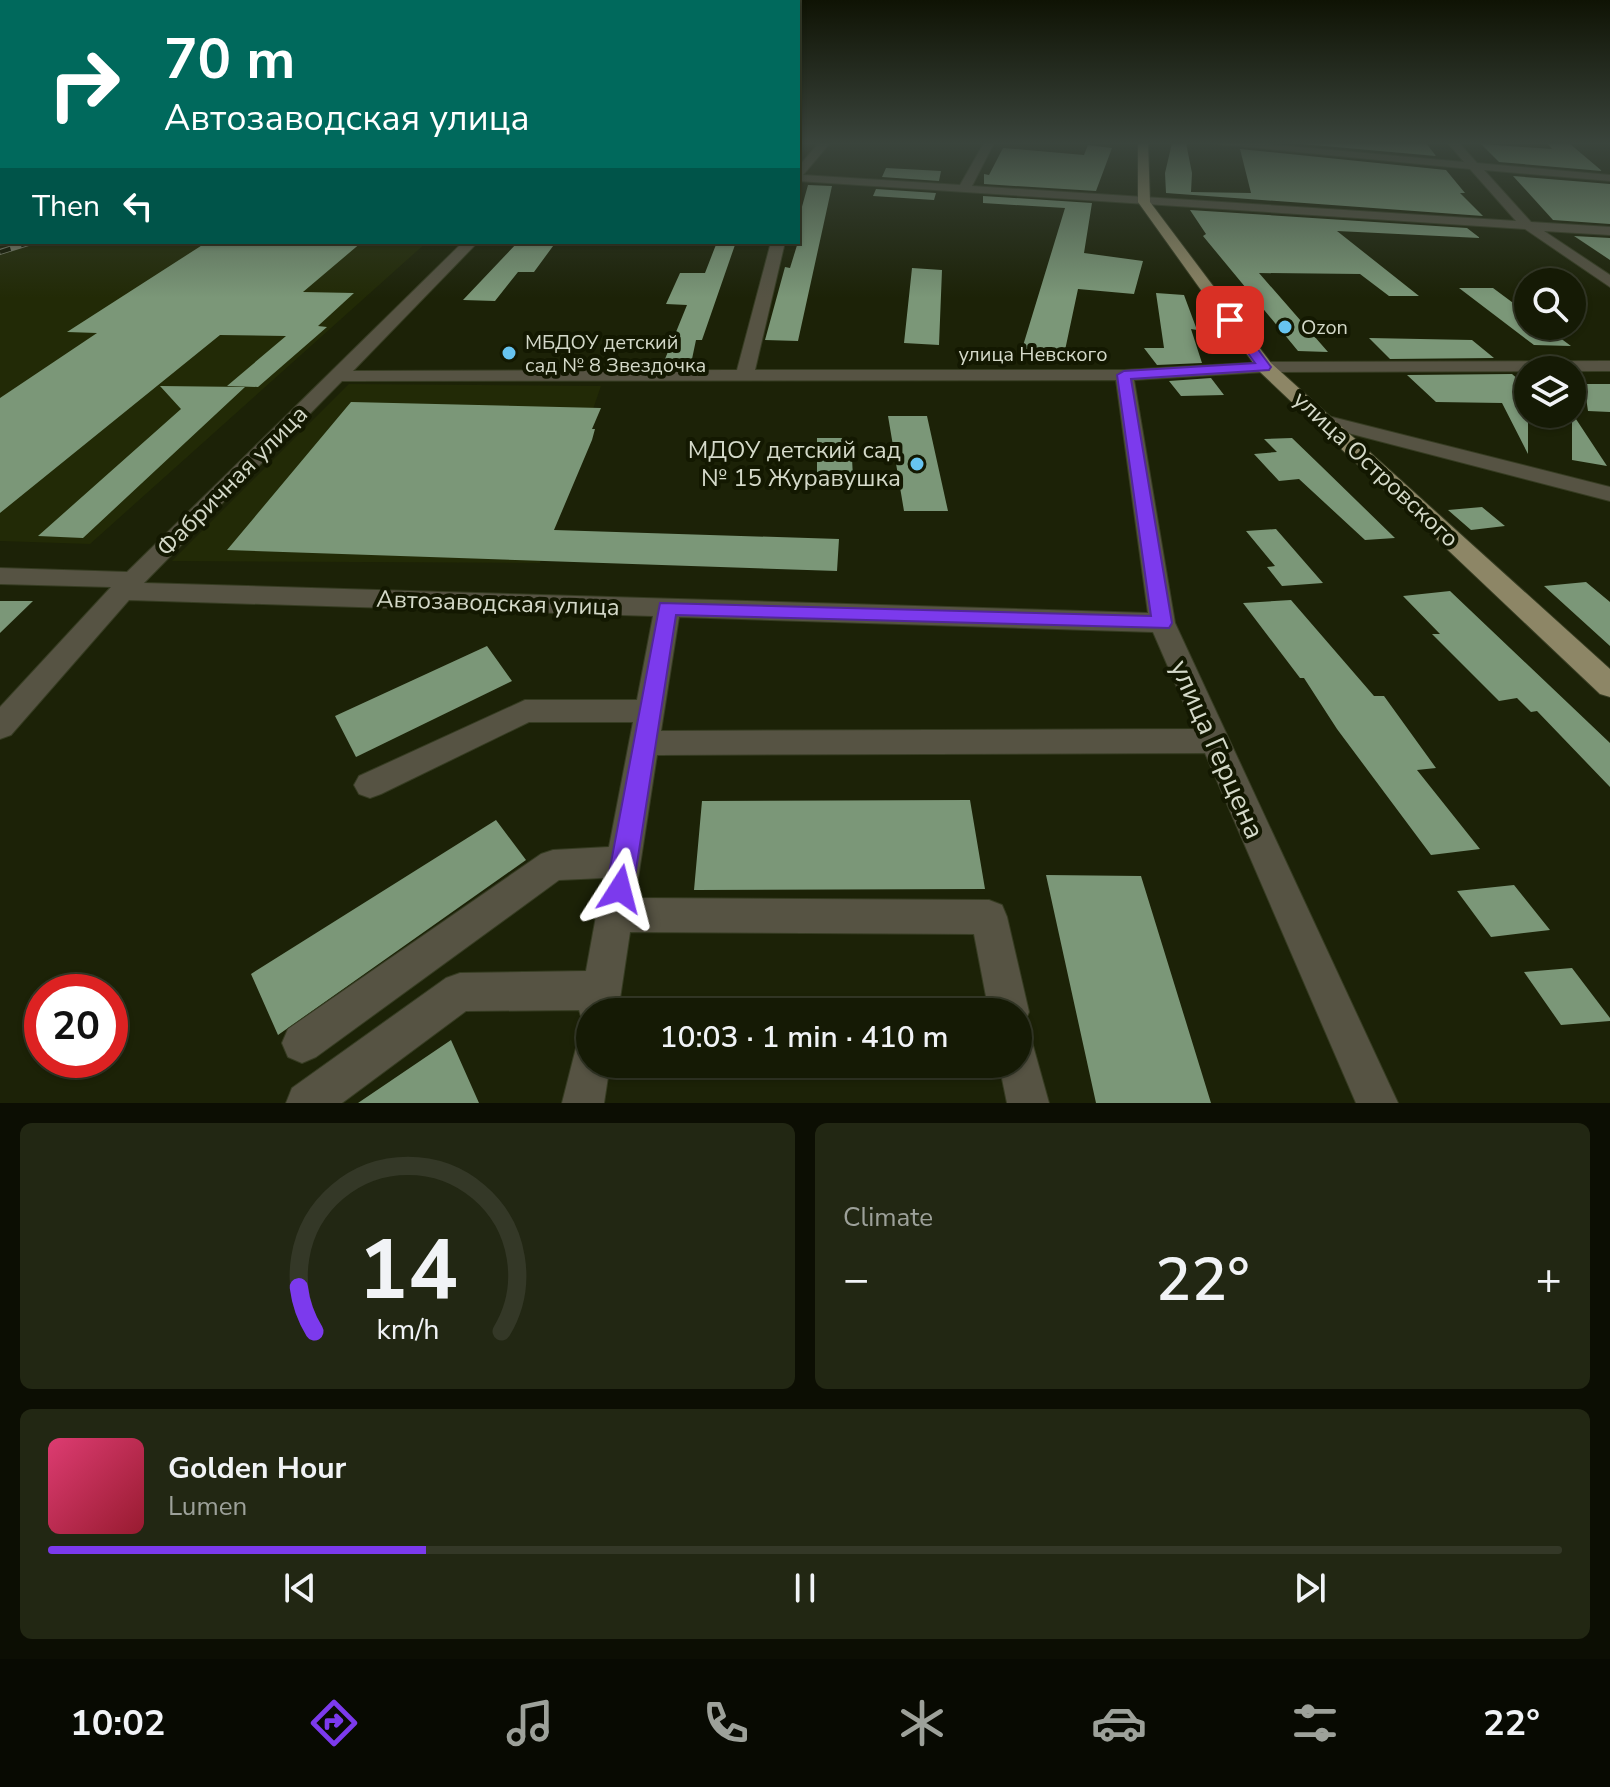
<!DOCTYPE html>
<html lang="en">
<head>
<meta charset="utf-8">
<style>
  :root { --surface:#151a05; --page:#222713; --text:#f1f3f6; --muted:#9da19a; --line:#343827; --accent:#7c3aed }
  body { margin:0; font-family:"Nunito Sans",sans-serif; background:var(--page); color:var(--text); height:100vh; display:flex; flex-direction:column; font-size:30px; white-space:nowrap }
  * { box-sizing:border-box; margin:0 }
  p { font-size:26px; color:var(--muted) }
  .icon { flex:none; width:44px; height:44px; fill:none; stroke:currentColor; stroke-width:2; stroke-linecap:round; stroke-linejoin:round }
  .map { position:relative; height:1103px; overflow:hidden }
  .panel { display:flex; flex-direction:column; gap:20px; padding:20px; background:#0c0e03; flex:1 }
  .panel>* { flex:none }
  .hud { position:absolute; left:0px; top:0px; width:800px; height:244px; box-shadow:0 2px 6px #0004,0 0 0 2px var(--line); background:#00695c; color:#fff; overflow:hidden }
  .buttons { position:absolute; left:1514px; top:268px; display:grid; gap:16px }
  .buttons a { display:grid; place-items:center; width:72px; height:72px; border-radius:50%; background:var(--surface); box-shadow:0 2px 6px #0004,0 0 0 2px var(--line); font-size:40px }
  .speed { position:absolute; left:24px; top:974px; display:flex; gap:16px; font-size:40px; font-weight:700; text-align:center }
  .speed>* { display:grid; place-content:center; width:104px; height:104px; border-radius:50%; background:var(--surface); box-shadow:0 2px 6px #0004,0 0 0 2px var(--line); line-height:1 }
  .speed .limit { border:12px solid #d22; background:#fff; color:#111 }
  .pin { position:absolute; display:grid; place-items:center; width:68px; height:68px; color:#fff; margin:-34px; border-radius:16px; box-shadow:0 4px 12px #0006 }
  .me { position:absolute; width:88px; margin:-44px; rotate:9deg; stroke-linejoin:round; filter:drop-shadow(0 0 6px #0008) }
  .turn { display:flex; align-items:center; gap:28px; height:168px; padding:0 32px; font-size:36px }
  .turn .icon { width:104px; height:104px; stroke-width:2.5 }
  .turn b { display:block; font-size:56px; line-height:68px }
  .then { display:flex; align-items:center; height:76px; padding:0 32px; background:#0003; gap:16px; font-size:30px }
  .big { font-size:60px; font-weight:600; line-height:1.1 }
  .panel .card { flex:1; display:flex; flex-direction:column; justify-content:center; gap:12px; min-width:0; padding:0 28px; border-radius:12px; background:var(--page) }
  .panel .dial { align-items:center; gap:0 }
  .dial svg { height:208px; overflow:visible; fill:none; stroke:var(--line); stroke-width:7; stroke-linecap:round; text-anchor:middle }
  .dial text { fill:var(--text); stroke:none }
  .song { display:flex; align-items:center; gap:24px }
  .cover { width:96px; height:96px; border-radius:12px; background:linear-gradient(135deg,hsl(340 70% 55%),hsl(350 70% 35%)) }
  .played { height:8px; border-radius:4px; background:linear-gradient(90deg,var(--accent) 25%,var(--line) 25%) }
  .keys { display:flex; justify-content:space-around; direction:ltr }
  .heat { display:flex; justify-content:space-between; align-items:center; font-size:44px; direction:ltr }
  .panel .tiles { flex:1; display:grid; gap:20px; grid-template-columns:1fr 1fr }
  .card:last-child { grid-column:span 2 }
  .trip { position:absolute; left:576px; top:998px; width:456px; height:80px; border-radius:40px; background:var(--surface); box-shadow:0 2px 6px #0004,0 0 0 2px var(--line); font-weight:600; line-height:80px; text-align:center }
  .menu { display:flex; height:128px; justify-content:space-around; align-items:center; background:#080a02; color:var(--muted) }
  .menu .icon { width:56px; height:56px }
  .menu .selected { color:var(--accent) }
  .menu b { font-size:36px; color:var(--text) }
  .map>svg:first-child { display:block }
  .built { fill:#222a06 }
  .building { fill:#7b9778 }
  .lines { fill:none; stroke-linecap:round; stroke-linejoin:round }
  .minor-casing { stroke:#363c22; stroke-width:2 }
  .major-casing { stroke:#363c22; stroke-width:2 }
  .minor { fill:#565343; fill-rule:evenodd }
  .major { fill:#8d8666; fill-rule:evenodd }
  .rail-casing { stroke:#7c816c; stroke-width:6 }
  .rail { stroke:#131801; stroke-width:4; stroke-dasharray:11; stroke-linecap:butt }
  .route { fill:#7c3aed; stroke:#51269a; stroke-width:2 }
  .poi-dot { fill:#67c4f0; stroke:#131801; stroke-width:3 }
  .labels { text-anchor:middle; stroke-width:8; stroke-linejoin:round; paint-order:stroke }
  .far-poi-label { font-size:20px; fill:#d4d9c9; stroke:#131801; text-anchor:start }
  .far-street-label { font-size:20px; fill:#d4d9c9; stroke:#131801 }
  .poi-label { font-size:24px; fill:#d4d9c9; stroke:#131801; text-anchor:end }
  .street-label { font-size:24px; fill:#d4d9c9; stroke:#131801 }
  .near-street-label { font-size:28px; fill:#d4d9c9; stroke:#131801 }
</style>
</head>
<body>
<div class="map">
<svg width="1610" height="1103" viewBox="0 0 1610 1103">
  <rect width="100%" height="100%" fill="#1c2207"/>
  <path class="built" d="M41 242H427L90 544 0 541V254Z
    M349 384 601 386 540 563 172 561Z"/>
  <path class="building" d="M1172 143H1186L1192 173 1191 192 1251 193 1240 149 1446 170 1465 193H1460L1483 216 1166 193 1165 173Z
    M1291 143H1426L1436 156Z
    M1547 143H1569L1602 171 1499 162 1481 144 1552 149Z
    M1088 145 1112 148 1096 191 984 184V174L989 175 1003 148 1084 155Z
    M886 168 941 171 939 181 882 177Z
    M1513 176 1610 184V224L1553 220Z
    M808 185 832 186 798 341 765 340 785 267 790 268 798 242V221Z
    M876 189 936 193 934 200 873 196Z
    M983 196 1092 203 1084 253 1143 261 1134 294 1078 289 1064 355 1022 349 1065 208 983 203Z
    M1190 210 1467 228 1480 238 1337 231 1419 296H1389L1360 274 1259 273 1328 352 1298 351 1203 236 1206 234Z
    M1574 236 1610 238V260Z
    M207 242H362L303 292 354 293 318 326 327 327 258 387 227 386 286 336 220 335 0 513V398L97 333 67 332Z
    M518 242H556L534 272H518L495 301 463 300Z
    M717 242H736L702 340H696L692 359H665L687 305 666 304 680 273H705Z
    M912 268 942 270 939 345 904 343Z
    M1459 288H1493L1528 314V326H1544L1571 346 1534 345Z
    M1156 293 1184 295 1197 330 1191 329 1202 363 1157 365 1144 348H1164Z
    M1369 338 1472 340 1494 358 1390 359Z
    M1512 374 1528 388V454L1502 403 1436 402 1407 375Z
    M1211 378 1224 395 1181 396 1169 381Z
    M1584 384H1610V412L1588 411Z
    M160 386 245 387 83 538 38 536 181 409Z
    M351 402 601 408 592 429H595L592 440 554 530 839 539 837 571 227 550Z
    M1572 413 1607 466 1572 460Z
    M888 416H927L948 511H904Z
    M817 438H851L853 478H817Z
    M1292 438 1320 465 1395 538 1365 540 1299 479 1279 481 1254 454 1277 452 1264 439Z
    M1482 507 1505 526 1471 530 1448 510Z
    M1276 529 1323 583 1282 586 1267 567 1275 566 1246 531Z
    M1586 582 1610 602V646L1544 586Z
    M1450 591 1610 743V787L1537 711 1531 712 1517 698 1499 701 1432 634H1440L1403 596Z
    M1291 600 1374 696H1384L1436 768 1417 770 1480 849 1431 855 1337 729 1304 678H1300L1243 603Z
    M0 601H33L0 633Z
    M487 646 512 681 356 757 335 716Z
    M970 800 985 889 694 890 702 801Z
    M496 820 526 860 278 1035 251 974Z
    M1046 875 1141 876 1211 1103H1096Z
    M1514 885 1550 930 1491 937 1457 891Z
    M1572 968 1610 1018V1021L1561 1025 1524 972Z
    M451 1040 479 1103H358Z"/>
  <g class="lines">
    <g class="minor-casing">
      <path id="minor" d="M819 143H830L803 175 960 185 984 143H994L972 186 1516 221 1470 169 1208 143H1253L1464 162 1448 143H1459L1477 163 1610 175V181L1484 170 1531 222 1610 227V235L1544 231 1610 275V287L1525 229 798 181V167Z
        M463 242H478L353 371 737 370 771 242H785L755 370H1124L1265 362 1610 361V371L1265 372 1134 380 1175 623 1398 1103H1356L1205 753 657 755 635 898 989 900 1002 905 1007 917 1029 1012 1023 1026 1018 1028V1012H989L974 934 630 932 618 1012H590V1028L584 1026 579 1010 466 1011 342 1103H286L292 1088 446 978 460 973 586 971 603 878 559 880 316 1057 302 1063 288 1057 282 1043 288 1029 541 854 553 850 609 847 633 722H529L381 794 370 798 359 794 354 785 359 776 525 700H637L653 616 129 600 11 735 0 739V707L111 587 0 584V568L127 572ZM1116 380 1148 613 144 583 342 381ZM679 617 1153 632 1195 729 661 731Z
        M1328 416 1610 487V501L1321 426 1318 422 1321 418Z
        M1018 1036 1032 1042 1049 1103H1007L999 1064H1018Z
        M590 1042V1064H610L604 1103H562L576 1048Z"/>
    </g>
    <g class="major-casing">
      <path id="major" d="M1138 143H1148L1150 202 1271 363 1610 669V697L1600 694 1259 371 1138 202Z"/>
    </g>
    <use href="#minor" class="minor"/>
    <use href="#major" class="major"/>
    <g class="rail-casing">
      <path id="rail" d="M0 252 32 242"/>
    </g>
    <use href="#rail" class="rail"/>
  </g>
  <linearGradient id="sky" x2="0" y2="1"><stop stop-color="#0f1304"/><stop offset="0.48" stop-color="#3a443c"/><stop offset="1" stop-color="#3a443c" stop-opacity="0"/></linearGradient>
  <rect width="1610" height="298" fill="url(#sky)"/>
  <path class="route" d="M1226 317H1234L1271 367 1269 370 1131 379 1172 623 1169 628 676 615 633 889 629 897 620 901 610 897 606 889 660 603 1151 616 1117 375 1124 371 1255 363 1224 320Z"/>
  <g class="poi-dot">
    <circle cx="1285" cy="327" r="8"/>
    <circle cx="509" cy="353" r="8"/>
    <circle cx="917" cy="464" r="8"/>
  </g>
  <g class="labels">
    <g class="far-poi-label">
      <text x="1301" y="334">Ozon</text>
      <text x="525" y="349">МБДОУ детский<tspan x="525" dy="23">сад № 8 Звездочка</tspan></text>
    </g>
    <g class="far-street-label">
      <text x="1033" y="361">улица Невского</text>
    </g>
    <g class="poi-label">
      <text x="901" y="458">МДОУ детский сад<tspan x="901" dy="28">№ 15 Журавушка</tspan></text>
    </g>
    <g class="street-label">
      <text transform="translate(1376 469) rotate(43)" y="8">улица Островского</text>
      <text transform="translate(232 481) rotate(-45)" y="8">Фабричная улица</text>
      <text transform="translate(498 603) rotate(2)" y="8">Автозаводская улица</text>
    </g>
    <g class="near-street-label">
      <text transform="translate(1218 749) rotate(66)" y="10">улица Герцена</text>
    </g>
  </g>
</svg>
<div class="buttons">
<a><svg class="icon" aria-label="search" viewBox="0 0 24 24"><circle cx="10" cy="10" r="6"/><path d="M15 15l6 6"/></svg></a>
<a><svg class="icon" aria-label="layers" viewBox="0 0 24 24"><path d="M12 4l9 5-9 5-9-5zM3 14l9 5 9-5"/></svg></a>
</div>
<div class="speed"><div class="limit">20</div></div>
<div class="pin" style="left:1230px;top:320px;background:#d93025"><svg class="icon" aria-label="arrive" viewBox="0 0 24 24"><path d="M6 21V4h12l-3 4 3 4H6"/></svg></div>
<svg class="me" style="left:620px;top:889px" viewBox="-20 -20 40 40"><path d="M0-17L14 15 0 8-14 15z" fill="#7c3aed" stroke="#fff" stroke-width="4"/></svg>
<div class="trip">10:03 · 1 min · 410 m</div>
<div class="hud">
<div class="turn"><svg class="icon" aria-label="right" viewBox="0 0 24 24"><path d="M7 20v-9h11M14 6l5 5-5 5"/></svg><div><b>70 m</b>Автозаводская улица</div></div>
<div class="then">Then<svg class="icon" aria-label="left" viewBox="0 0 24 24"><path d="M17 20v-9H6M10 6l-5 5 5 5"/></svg></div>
</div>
</div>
<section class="panel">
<div class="tiles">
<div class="card dial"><svg viewBox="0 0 100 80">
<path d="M14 69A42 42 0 1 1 86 69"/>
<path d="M14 69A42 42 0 0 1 8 52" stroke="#7c3aed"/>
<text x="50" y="56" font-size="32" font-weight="700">14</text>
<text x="50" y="72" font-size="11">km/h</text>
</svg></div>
<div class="card"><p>Climate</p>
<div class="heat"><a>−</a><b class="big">22°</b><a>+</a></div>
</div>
<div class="card">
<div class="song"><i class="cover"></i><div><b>Golden Hour</b><p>Lumen</p></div></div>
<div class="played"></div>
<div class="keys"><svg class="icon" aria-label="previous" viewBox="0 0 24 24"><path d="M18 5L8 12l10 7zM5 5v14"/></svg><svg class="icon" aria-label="pause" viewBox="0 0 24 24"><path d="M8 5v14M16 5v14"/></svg><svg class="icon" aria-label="next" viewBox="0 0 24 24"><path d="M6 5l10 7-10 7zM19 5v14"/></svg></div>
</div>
</div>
</section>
<nav class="menu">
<b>10:02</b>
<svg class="icon selected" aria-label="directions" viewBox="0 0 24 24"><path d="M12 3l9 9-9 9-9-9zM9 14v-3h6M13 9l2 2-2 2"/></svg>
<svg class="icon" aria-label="music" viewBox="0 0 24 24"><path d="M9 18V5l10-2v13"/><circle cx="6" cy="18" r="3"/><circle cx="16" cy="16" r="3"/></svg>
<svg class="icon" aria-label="phone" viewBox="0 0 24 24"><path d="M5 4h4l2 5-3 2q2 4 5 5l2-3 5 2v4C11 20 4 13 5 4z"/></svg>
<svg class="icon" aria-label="climate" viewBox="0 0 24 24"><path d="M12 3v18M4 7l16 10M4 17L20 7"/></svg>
<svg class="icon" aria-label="car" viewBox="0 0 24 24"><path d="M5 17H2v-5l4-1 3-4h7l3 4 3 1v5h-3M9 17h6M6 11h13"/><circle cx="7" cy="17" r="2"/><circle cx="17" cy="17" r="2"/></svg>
<svg class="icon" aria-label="filters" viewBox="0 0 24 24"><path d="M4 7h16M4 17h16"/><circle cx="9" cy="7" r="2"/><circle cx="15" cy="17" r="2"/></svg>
<b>22°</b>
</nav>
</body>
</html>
